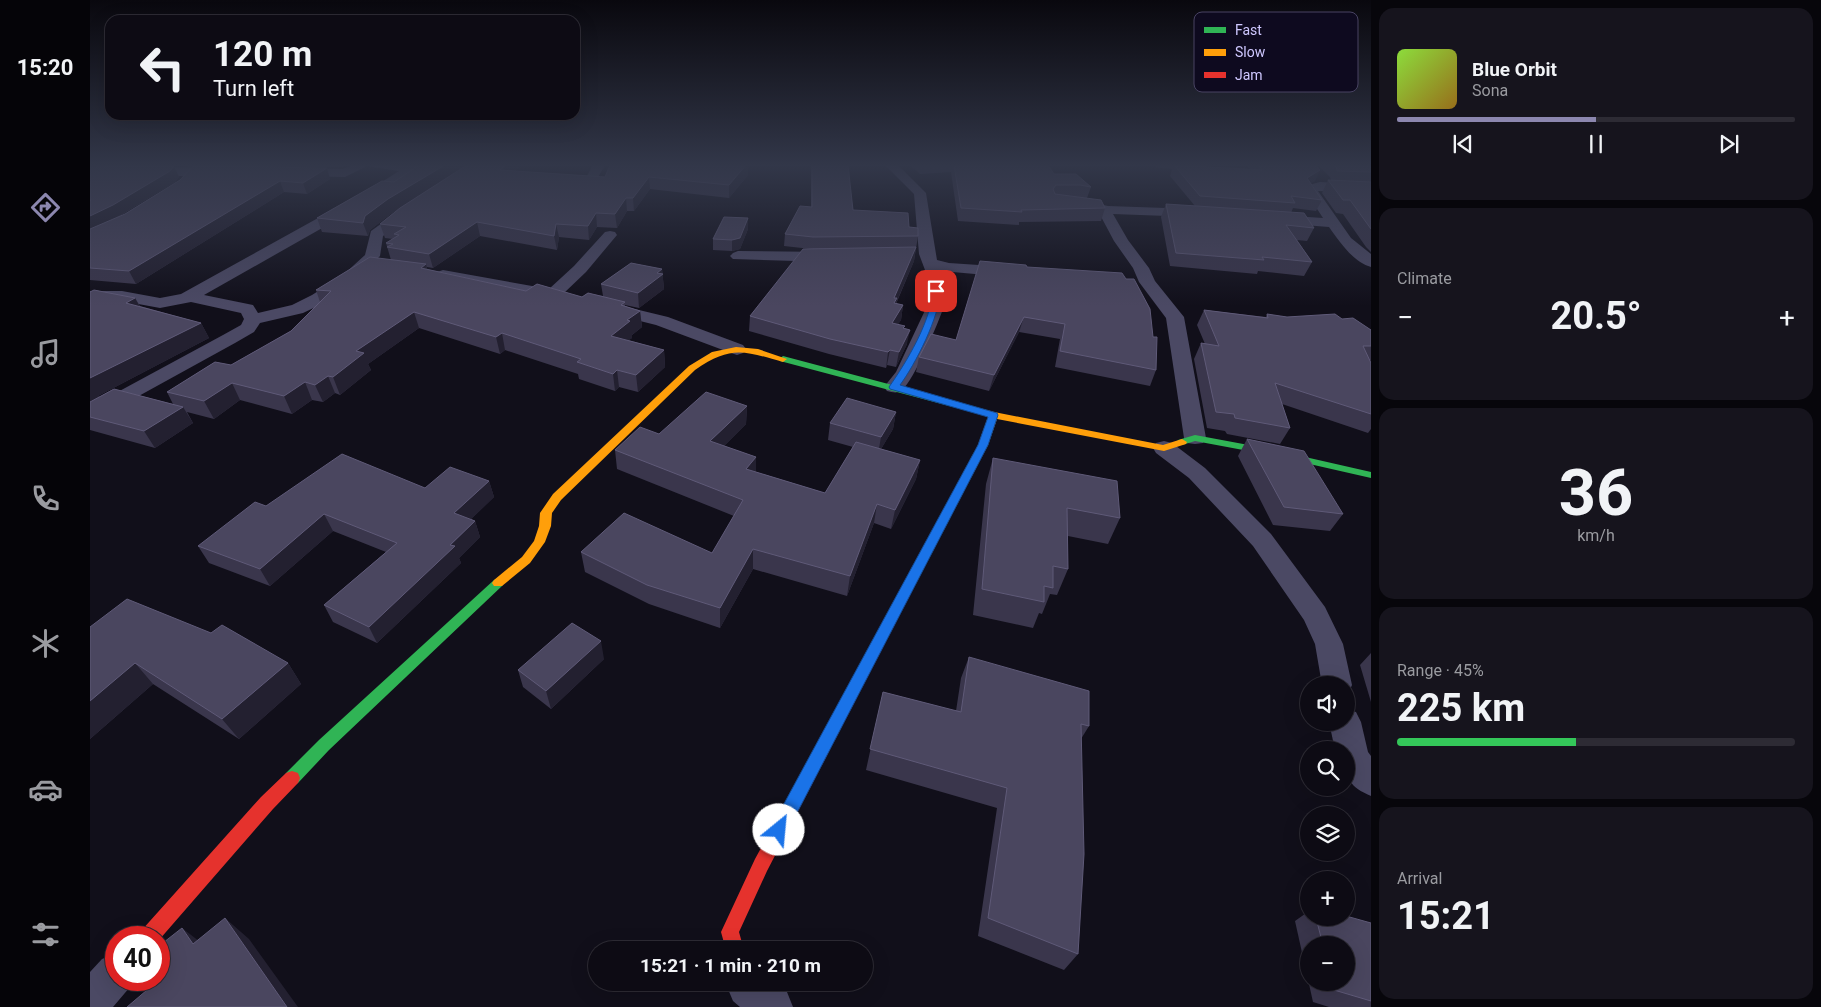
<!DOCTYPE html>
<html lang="en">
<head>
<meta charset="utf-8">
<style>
  :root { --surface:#0d0b14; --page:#16141d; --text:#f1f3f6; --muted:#9a9ba0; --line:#2d2b34; --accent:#8c87af }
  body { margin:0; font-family:Roboto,sans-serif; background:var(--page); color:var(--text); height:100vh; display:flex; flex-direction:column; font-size:19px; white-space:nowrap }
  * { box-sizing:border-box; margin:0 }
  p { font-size:16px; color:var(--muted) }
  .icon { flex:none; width:28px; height:28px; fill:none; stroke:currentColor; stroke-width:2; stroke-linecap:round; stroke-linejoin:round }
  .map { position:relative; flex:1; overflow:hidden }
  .panel { display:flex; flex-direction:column; gap:8px; padding:8px; background:#07060b; width:450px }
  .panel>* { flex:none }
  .guide { position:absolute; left:15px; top:15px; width:475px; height:105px; border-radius:15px; box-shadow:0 5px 20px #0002,0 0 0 1px var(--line); background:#0d0b14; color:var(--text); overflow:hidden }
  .buttons { position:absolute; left:1210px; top:676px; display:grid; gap:10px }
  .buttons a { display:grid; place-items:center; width:55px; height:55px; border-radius:50%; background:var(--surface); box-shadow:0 5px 20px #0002,0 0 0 1px var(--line); font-size:25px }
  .speed { position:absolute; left:15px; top:926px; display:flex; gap:10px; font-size:25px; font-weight:700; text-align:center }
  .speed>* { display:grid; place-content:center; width:65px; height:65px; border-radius:50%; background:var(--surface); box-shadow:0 5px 20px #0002,0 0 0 1px var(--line); line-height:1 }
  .speed .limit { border:8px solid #d22; background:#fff; color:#111 }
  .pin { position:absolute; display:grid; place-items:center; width:42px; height:42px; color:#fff; margin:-21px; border-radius:10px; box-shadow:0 2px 8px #0006 }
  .me { position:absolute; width:55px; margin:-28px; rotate:28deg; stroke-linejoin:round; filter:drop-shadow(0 0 4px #0008) }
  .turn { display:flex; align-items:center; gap:18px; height:105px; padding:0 25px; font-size:22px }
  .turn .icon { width:65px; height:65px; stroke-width:2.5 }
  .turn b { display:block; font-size:35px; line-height:42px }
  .big { font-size:38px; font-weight:700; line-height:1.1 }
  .panel .tile { flex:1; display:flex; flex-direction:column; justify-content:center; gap:8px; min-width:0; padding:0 18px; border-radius:15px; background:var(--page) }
  .panel .dial { align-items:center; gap:0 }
  .dial b { font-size:65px; line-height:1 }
  .song { display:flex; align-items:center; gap:15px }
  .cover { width:60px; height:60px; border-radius:8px; background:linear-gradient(135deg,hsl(90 70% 55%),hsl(40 70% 35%)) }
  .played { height:5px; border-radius:2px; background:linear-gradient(90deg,var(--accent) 50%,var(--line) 50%) }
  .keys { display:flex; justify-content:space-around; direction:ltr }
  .heat { display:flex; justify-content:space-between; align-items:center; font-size:28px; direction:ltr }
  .charge { height:8px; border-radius:4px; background:linear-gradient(90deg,#34c759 45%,var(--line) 0) }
  .trip { position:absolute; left:498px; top:941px; width:285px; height:50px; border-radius:25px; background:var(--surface); box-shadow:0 5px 20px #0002,0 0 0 1px var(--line); font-weight:700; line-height:50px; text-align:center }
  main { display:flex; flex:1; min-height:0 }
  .menu { display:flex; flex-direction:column; width:90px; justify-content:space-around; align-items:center; background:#050408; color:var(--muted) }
  .menu .icon { width:35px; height:35px }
  .menu .active { color:var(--accent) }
  .menu b { font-size:22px; color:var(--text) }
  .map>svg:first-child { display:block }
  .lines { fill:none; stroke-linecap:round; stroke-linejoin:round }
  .street { fill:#4b4964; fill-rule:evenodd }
  .fast { fill:#30b455; fill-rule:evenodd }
  .slow { fill:#ff9f0a; fill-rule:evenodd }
  .jam { fill:#e5322d; fill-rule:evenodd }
  .wall { fill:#3a364c; fill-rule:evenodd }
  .shaded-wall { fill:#232030 }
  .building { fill:#4a465f; stroke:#5f5a78 }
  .route { fill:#1a73e8; stroke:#114b97 }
  .key { fill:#0e0a1f; stroke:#484362; stroke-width:1 }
  .key-label { font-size:14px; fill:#cfc8ff }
</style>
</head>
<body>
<main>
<nav class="menu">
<b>15:20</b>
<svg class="icon active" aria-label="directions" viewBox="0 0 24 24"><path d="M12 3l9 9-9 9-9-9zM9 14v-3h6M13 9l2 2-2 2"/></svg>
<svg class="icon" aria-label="music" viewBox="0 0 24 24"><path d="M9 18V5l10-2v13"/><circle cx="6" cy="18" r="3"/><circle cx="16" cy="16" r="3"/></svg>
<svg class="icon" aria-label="phone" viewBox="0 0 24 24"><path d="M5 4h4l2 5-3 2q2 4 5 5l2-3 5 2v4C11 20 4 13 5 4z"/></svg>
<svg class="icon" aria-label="climate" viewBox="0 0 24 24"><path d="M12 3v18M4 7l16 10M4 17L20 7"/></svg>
<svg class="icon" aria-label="car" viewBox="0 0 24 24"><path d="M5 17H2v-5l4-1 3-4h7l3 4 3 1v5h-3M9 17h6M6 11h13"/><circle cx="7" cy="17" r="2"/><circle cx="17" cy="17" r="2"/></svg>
<svg class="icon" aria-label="filters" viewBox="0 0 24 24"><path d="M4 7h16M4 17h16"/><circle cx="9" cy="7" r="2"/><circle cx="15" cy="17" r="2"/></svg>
</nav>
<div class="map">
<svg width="1281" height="1007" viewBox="0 0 1281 1007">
  <rect width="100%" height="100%" fill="#110f1a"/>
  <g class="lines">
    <path class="street" d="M262 165H332L326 172 294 193 114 295 163 305 168 313 202 305 222 295 252 276 275 255 281 231 313 208H323L325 211 323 214 293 236 290 256 264 282 234 303 213 313 170 323 164 332 145 343 7 419 0 421V407L133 335 151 325 154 319 151 313 101 302 70 308 32 301H0V291H32L70 298 91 294 284 187 309 171 277 166 255 177 207 176 201 172 207 168 253 169Z
      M503 165H515L503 186H495L493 183Z
      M795 165H808L836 193 847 260 859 263 919 267 925 269 927 272 925 275 919 277 851 271C855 280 857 296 854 306 849 322 824 380 812 390 807 394 802 392 797 391L794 387 806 372 838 304V278L829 254 824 194Z
      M60 167 128 168 134 172 128 176H0V168Z
      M1230 182 1281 185V193L1228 191 1261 238 1281 254V267C1263 262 1249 241 1239 227L1188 223 1181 219 1188 215 1233 218 1214 189 1215 186Z
      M985 199 1018 206 1105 209 1112 213 1105 217 1023 214 1038 240 1059 268 1065 281 1094 317 1116 438 1113 443 1105 444 1097 443 1094 438 1076 318 1049 282 1043 268 1024 241 1008 211 980 206 978 203 980 200Z
      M520 231 525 232 527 235 496 272 474 293 476 296 474 300 468 301 353 280 347 278 345 275 347 272 353 270 459 289 484 266 515 232Z
      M648 251 740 252 745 254 748 257 745 260 740 262 643 259 640 256 643 253Z
      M520 303 578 317 653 345 656 349 653 353 647 355 641 353 566 325 514 312 512 308 514 304Z
      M1074 441 1082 443 1115 468 1181 534 1235 607 1253 644 1262 685 1258 694 1256 685H1232L1225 644 1214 620 1163 546 1099 478 1066 453 1063 448 1066 443Z
      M1256 709 1266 712 1271 722 1278 752 1281 756V796C1255 785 1256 775 1256 750H1245L1239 722H1256Z
      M26 953V980H43L40 987 23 1007H0V972L12 959Z
      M635 982H684L697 992 703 1007H650L643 1001Z"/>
    <path class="fast" d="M693 356 885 407 887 409 882 412 690 361 689 359Z
      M1105 435 1180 449 1281 472V478L1180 455 1105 441 1092 445 1087 442 1088 440Z
      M408 578 412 580 414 583 412 586 239 750 208 783 202 785 196 783 194 778 196 773 229 740 404 580Z"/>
    <path class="slow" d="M646 347 668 349 697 359 693 362C654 351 641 345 605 370L471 500 462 513 461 526 455 542 440 563 412 586H404L402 583 404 580 432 557 444 541 449 526 450 513 463 494 599 366 622 352Z
      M882 406 904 412 1073 445 1092 439 1097 442 1096 444 1074 451 907 419 898 445 822 591 820 594H812L810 591 888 445 898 417 879 411 877 409Z"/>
    <path class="jam" d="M816 586 820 588 822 591 677 871 649 932 654 950H636L631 932 665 859 812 588Z
      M202 771 208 773 210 778 208 783 183 809 69 940V938H49L51 931 171 797 196 773Z"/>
  </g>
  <path class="wall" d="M0 165H258L253 167H145L240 179 217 194 194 192 46 284 0 280V167L65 166H0ZM84 166 103 167 90 180 35 214 28 217 85 182 89 177Z
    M329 165H432L425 171 515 177 520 165H658V175L639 198 560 189 544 211H537L527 228 507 227 499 240 469 237 467 250 390 236 343 268 337 267V269L436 291 447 284 492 297 498 293 513 296 511 284 541 263 572 269 574 289 549 308 535 305V306L550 311 552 327 542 335V338L538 340 574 350 575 367 548 392 529 387 525 391 489 379 488 374 415 350 410 354 329 328 278 364 281 370 250 395 245 393 233 402 222 400 202 414 150 400 124 419 97 412 103 423 65 448 0 430V292L4 290 45 298 50 306 111 323 119 338 8 396 9 397 24 389 83 404 77 392 125 362 141 365 201 331 230 302 226 290 280 257 301 260 296 243 303 239 295 238 290 224 310 208 368 171 302 213 280 230 278 236 232 232 227 218 292 181 304 182Z
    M721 165H758L763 210 819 227 828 236 824 261 806 304 813 305 811 320 808 324 814 328 817 344 806 367 797 365 796 368 739 354 659 331 660 316 721 249 694 246 695 234 721 207Z
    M820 165H958L964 174 1001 187 997 198 1015 208 1011 221 929 222V225L868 221 861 172 830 174Z
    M1064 165H1098L1097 166 1160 169 1157 165H1225V181L1221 183 1232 200 1226 211 1203 208 1201 213 1224 228 1217 241 1207 240 1222 262 1214 276 1168 271 1167 274 1080 266 1071 217 1076 204 1105 206 1080 176 1082 169 1065 167Z
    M1228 165H1281V252L1276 247 1253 214 1246 213 1232 193 1238 180H1241L1240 177Z
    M658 218V229L650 249 642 251 623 250V239Z
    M937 267 1066 370 1060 386 965 367 970 339 929 332 899 391 826 372 829 357 866 340Z
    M1114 310 1176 317 1177 314 1197 317 1252 319 1281 330V360L1280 361 1281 363V429L1278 433 1192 404 1200 428 1190 444 1137 434 1135 431 1117 428 1104 359 1111 343 1115 344 1107 325Z
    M657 406 656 424 634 446 666 457V472L735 493 763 447 738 440 740 423 806 412 803 429 791 449 830 460 826 479 801 529 784 523 757 596 663 569 630 628 559 604 495 572 491 552 622 553 644 516 527 469 525 450 569 434Z
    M1157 439 1253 514 1240 531 1183 525 1148 456Z
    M903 458 1030 518 1018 544 978 536V569L967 595 960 594 952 614 949 613 943 628 883 615 896 484Z
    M399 481 404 497 381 519 385 521 390 537 369 558 371 563 287 643 243 622 234 605 296 552 243 531 180 586 119 563 108 546 176 506Z
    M0 627 198 663 211 684 149 739 63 684 0 739Z
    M1281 653V702L1270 665Z
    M879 657 999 726 991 739 988 954 974 970 888 936 907 808 776 770 793 692 866 711 871 678Z
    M514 659 461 709 433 687 428 670Z
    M1219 911V918H1226L1281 923V1007H1239L1223 1002 1205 921ZM1219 945H1256V982H1219Z"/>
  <path class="shaded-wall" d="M355 165H377L302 213 280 230 278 236 273 223 275 216 298 199Z
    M416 165H432L413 183 410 170Z
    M656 165H658V175L639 198V185Z
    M84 166 89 177 85 182 29 216 0 231V216Z
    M237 168 240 179 217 194 213 183Z
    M1230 170 1225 181 1212 189 1217 178Z
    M559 177 560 189 544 211 543 198Z
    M190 181 194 192 46 284 39 271Z
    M536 198 537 211 527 228 525 214Z
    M506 213 507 227 499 240 498 226Z
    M658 218V229L650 249 642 251V240Z
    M387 222 390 236 343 268 339 254Z
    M466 224 469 237 467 250 464 236Z
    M826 247 824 261 806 303 804 313 801 318 804 298Z
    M336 264 340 280 331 268Z
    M572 269 574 289 549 308 548 293 567 273Z
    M45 298 54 314 36 303Z
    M813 305 811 320 800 338 802 323Z
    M550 311 552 327 542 335V338L523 352 521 336 537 320Z
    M324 312 329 328 278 364 281 370 250 395 243 377 266 351Z
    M934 317 929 332 899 391 904 375Z
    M111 323 119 338 8 396 10 399 0 406V378Z
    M820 330 817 344 806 367 809 352Z
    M412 333 415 350 410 354 406 337Z
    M574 350 575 367 548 392 546 375Z
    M800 350 797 365 796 368 798 352Z
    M527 370 529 387 525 391 523 374Z
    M238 376 245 393 233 402 225 385Z
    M215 382 222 400 202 414 194 396Z
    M142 383 150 400 124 419 114 401Z
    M657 406 656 424 620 460V441Z
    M93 407 103 423 65 448 54 431Z
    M806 412 803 429 788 454 791 437Z
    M666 457V477L656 469Z
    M830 460 826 479 801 529 805 510Z
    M399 481 404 497 370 530 364 513Z
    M787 504 784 523 757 596 760 576Z
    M234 514 243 531 180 586 170 569Z
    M385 521 390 537 369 558 371 563 287 643 279 627Z
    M663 549V569L630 628V608Z
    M511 641 514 659 461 709 456 691Z
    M45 663 63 684 0 739V701Z
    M198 663 211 684 149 739 132 719Z
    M135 918 159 939 208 1007H197Z
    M92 928 118 948 103 944Z"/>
  <path class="building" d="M329 165H355L298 199 275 216 273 223 227 218 292 181 304 182Z
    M377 165H416L410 170 515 177 520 165H656L639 185 559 177 543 198H536L525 214 506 213 498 226 466 224 464 236 387 222 339 254 297 247 303 244 296 243 309 235 304 234 316 227 290 224 310 208Z
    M722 165H758L763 210 818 213 819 227 828 228V236L723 237 695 234 710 206 722 207Z
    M864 165H958L964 174H986L1001 187 990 185H966L963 189 965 194 1011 200 1015 208 931 210 932 212 871 208Z
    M1084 165 1172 170 1169 165H1225L1230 170 1217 178 1232 200 1201 196 1205 203 1110 196Z
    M1244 165H1281V172L1247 171 1246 166Z
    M84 166 80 171 23 205 0 216V201L1 200H0V167Z
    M103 166 237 168 213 183 190 181 39 271 0 268V229L35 214 90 180Z
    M1238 180 1281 182V229L1260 200H1253Z
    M1076 204 1214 213 1224 228 1196 225 1222 262 1172 257 1174 260 1086 253Z
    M634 217 658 218 650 238 642 240 623 239Z
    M826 247 804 298H807L804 303 813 305 802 323 815 326 813 328 820 330 809 352 800 350 798 352 740 339 660 316 713 249Z
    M280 257 336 264 331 268 436 291 447 284 492 297 498 293 535 302 531 305 550 311 537 320 540 321 521 336 574 350 546 375 527 370 523 374 487 362 491 359 412 333 406 337 324 312 266 351 274 353 243 377 238 376 225 385 215 382 194 396 142 383 114 401 77 392 125 362 141 365 201 331 241 291 226 290Z
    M890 261 936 265 937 267 1032 273 1036 279H1044L1060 309 1063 337H1067L1066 370 970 351 975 324 934 317 904 375 829 357 841 334 866 340Z
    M541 263 572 269 567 273 573 274 548 293 511 284Z
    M4 290 45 298 36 303 111 323 0 378V292Z
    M1114 310 1178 318 1177 314 1197 317 1245 314 1252 319 1263 318 1281 330V346H1273L1281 363V414L1185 383 1200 428 1145 418 1144 414 1126 412 1111 343 1129 346Z
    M24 389 93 407 54 431 0 417V402Z
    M616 392 657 406 620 441 666 457 656 469 735 493 766 442 830 460 805 510 787 504 760 576 663 549 630 608 557 585 491 552 534 513 622 553 653 500 525 450 550 427 569 434Z
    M757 398 806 412 791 437 740 423Z
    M1157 439 1214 451 1253 514 1194 507Z
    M252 454 335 488 360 467 399 481 364 513 385 521 360 545 365 546 279 627 234 605 307 543 234 514 170 569 108 546 165 502 176 506Z
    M903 458 1027 481 1030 518 977 508 978 569 963 566V588L954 586V602L892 589Z
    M37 599 121 633 132 625 198 663 132 719 45 663 0 701V627Z
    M482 623 511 641 456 691 428 670Z
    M879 657 999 691V726L991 724 994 854 988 954 898 918 917 788 780 749 793 692 871 712Z
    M1256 916 1281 923V1001L1244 990 1242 982H1256V945H1233L1226 918H1256Z
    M135 918 197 1007H37L57 990 51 980H69V946L92 928 103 944Z"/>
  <linearGradient id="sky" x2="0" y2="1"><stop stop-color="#09080e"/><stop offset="0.54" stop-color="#323749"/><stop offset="1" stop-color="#323749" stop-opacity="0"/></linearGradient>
  <rect width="1281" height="306" fill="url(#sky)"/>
  <path class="route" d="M846 288 850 291C850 316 825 365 810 385L907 413 908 415 898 445 695 836 689 839 683 836 681 830 683 824 888 445 898 417 800 389 799 387C816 363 842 320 842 291Z"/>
  <rect x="1104" y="12" width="164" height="80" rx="8" class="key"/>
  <rect x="1114" y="27" width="22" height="6" fill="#30b455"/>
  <rect x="1114" y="49" width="22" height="7" fill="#ff9f0a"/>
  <rect x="1114" y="72" width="22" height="6" fill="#e5322d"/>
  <g class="key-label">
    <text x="1145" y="35">Fast</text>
    <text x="1145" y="57">Slow</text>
    <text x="1145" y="80">Jam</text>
  </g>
</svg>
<div class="buttons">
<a><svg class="icon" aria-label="sound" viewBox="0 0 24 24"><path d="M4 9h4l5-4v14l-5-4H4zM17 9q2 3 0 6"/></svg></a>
<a><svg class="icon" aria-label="search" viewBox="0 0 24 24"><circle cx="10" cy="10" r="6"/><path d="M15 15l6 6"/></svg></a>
<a><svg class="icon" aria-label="layers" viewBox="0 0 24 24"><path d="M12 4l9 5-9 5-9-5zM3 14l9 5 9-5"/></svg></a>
<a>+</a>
<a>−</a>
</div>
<div class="speed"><div class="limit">40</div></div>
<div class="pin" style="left:846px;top:291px;background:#d93025"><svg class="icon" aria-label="arrive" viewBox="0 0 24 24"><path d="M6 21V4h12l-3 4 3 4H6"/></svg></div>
<svg class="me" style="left:689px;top:830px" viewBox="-20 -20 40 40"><circle r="19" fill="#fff"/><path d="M0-13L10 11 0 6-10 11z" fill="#1a73e8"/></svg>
<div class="trip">15:21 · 1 min · 210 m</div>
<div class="guide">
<div class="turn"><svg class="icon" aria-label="left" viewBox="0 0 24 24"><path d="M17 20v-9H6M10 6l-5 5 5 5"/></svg><div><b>120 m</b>Turn left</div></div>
</div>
</div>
<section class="panel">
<div class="tile">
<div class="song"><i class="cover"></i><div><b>Blue Orbit</b><p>Sona</p></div></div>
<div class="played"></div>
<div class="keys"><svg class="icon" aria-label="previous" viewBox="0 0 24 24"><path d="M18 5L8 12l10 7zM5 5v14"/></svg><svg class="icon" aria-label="pause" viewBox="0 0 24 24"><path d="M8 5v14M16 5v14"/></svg><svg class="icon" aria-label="next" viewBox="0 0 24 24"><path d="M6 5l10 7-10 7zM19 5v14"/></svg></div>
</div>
<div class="tile"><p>Climate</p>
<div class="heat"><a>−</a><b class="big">20.5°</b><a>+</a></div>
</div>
<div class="tile dial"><b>36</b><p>km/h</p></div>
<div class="tile"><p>Range · 45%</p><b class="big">225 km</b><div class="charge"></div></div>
<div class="tile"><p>Arrival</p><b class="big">15:21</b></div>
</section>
</main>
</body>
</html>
